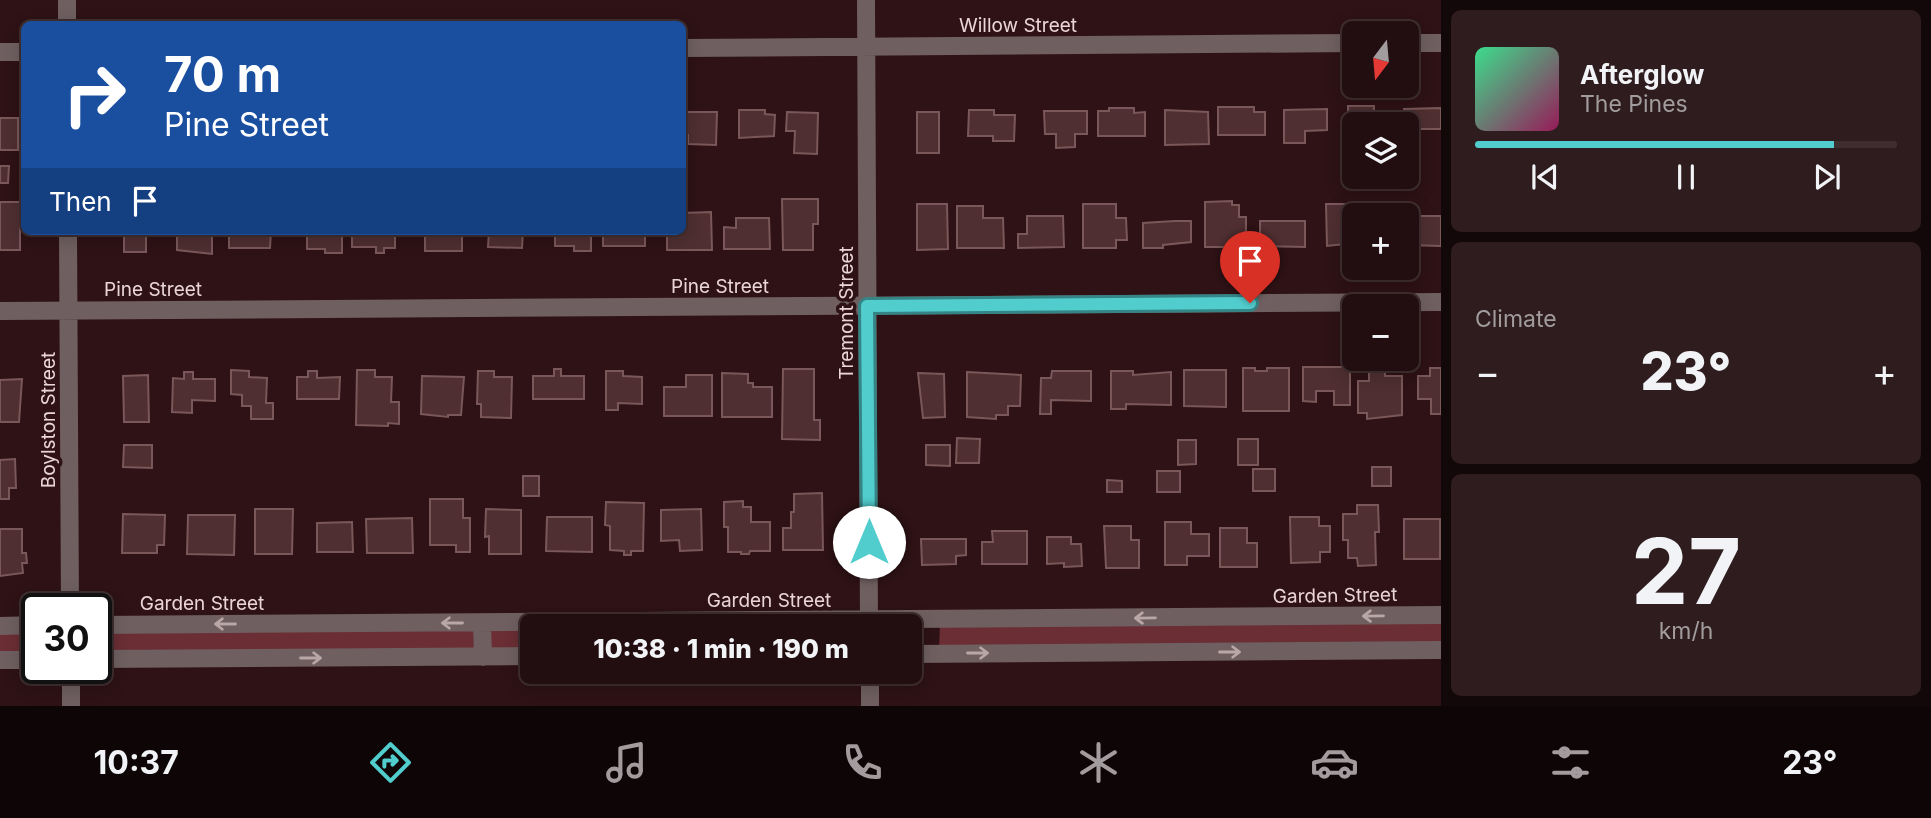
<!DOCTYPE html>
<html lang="en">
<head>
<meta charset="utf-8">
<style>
  :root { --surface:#220e10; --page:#2e1c1e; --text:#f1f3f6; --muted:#a29c9f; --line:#3f2e30; --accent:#52cdce }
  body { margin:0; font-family:Inter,sans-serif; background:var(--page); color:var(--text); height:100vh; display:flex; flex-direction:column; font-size:26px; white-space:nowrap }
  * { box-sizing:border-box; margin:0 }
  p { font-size:23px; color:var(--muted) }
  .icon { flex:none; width:38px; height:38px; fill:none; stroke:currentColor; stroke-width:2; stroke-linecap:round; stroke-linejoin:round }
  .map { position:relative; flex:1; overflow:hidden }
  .panel { display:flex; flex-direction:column; gap:10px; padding:10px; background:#130809; width:490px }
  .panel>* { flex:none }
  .banner { position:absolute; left:21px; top:21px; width:665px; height:214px; border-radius:10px; box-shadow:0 4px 18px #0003,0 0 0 2px var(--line); background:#1a4fa0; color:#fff; overflow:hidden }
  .needle { width:46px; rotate:196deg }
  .fabs { position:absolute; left:1342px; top:21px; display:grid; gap:14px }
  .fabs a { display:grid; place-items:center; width:77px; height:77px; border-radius:10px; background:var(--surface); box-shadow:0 4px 18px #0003,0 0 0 2px var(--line); font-size:35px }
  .speed { position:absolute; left:21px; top:593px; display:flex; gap:14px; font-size:35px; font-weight:700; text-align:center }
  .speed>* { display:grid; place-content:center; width:91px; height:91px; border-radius:50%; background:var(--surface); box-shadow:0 4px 18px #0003,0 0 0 2px var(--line); line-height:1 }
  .speed .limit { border:4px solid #111; border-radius:10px; background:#fff; color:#111 }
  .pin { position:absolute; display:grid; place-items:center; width:60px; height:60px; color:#fff; margin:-72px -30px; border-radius:50% 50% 50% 0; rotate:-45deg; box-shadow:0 0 7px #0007 }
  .pin .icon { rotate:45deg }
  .me { position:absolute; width:77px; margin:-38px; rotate:0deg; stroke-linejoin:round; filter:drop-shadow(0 0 5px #0008) }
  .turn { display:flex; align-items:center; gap:24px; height:147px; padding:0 28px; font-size:32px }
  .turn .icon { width:91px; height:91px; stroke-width:2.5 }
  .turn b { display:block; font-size:49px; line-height:60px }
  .then { display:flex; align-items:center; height:66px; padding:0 28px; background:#0003; gap:14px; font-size:26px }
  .big { font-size:52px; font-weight:800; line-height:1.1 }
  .panel .tile { flex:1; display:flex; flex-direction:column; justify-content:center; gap:10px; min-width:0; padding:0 24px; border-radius:10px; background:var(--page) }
  .panel .dial { align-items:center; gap:0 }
  .dial b { font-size:91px; line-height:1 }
  .song { display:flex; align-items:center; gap:21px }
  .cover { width:84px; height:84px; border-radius:10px; background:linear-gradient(135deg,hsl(150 70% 55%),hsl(330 70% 35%)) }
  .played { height:7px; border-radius:4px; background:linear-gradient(90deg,var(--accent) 85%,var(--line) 85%) }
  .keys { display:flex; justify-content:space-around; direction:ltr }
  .heat { display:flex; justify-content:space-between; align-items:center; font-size:38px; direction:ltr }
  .trip { position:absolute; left:520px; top:614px; width:402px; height:70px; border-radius:10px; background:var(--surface); box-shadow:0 4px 18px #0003,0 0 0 2px var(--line); font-weight:800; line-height:70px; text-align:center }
  .dock { display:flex; height:112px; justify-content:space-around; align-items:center; background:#0e0606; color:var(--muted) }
  .dock .icon { width:49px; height:49px }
  .dock .selected { color:var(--accent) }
  .dock b { font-size:32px; color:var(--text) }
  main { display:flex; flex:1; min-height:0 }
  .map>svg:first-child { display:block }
  .green { fill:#6a2e34 }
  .building { fill:#4f2f31; stroke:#7a5758; stroke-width:2 }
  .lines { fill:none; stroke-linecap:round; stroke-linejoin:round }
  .minor { stroke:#6f5f60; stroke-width:18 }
  .oneway { stroke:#b9a6a7 }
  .route-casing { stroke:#358586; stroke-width:18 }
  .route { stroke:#52cdce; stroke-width:12 }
  .labels { text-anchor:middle; stroke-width:7; stroke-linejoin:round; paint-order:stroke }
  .street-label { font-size:19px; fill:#ebd6d6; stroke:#2e1215 }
</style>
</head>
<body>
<main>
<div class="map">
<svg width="1441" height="706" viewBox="0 0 1441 706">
  <rect width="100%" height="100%" fill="#2e1215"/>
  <path class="green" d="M1441 619V646L939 650 940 623Z
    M532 626V653L96 656V628Z
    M0 628H37V656L0 657Z"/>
  <path class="building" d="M1348 106H1374V111H1385V124H1354V132H1348Z
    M1218 107H1254V112H1265V135H1218Z
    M1109 108H1134V113L1145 112V136H1098V111H1109Z
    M1441 108V129H1407V124H1404V109Z
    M1327 109V130L1305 131V143H1284V110Z
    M739 110H765V114L775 115 774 136 739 138Z
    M969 110H994V115H1015L1014 141H993V136H968Z
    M1165 110 1208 112 1209 144 1165 145Z
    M1044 111H1087V134H1075V147L1056 148V134H1045Z
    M682 112H717L716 145 688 144V135H682Z
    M787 112 818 113 817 154 794 153 795 131H786Z
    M917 112H939V153H917Z
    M0 118H18V150H0Z
    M0 166H9L8 183H0Z
    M782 199H818V224H813V250H783Z
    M1232 201V205H1239V217H1246V238L1235 239V247H1205V202Z
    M0 202H20V250H0Z
    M917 204H947L948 249 917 250Z
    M1083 204H1116V218H1126L1127 240H1116V248H1083Z
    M1326 204H1346V214H1359L1354 215V243L1327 246Z
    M957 206H983V218H1003L1004 248H957Z
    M1387 209H1409V216H1441V246L1407 245V215H1387Z
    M711 212 712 250H667V231H682V213Z
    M1027 216H1063L1064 247 1018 248V234H1027Z
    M736 218H769L770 249H724V227L736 228Z
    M1175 221H1191V242L1163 245V248H1143V223Z
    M1260 221H1305V247L1260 246Z
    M124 231H146V252H124Z
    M177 231H212V254L177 250Z
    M229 231H271L270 248H229Z
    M307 231H342V253H325V249H307Z
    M352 231H395V248H384V253H376V247H352Z
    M425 231H462V251H425Z
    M489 231H523L522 248 488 247Z
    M555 231H591V251H574V246H555Z
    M603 231H645V246H603Z
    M1303 367H1350V405H1334V391H1316V402L1303 401Z
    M1243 368H1255V371H1267V368H1289V411H1243Z
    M1430 368H1441V414H1431V399H1418V376H1430Z
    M554 369H561V376H584V399H533V376H554Z
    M783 369H814V420H820V440L782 439Z
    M1369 369 1385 370V376H1402V415L1367 419V413H1358V381H1369Z
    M231 370 249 371V377L267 378 266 403H273V419H251V406H242V395L231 394Z
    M357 370H375V377H392L391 402H399V424L388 423V426L356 425Z
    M1184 370H1226V407L1184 406Z
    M308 371H317V378L340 377 339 399H297V377H308Z
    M478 371H494V377H512L511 418 481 417V404H477Z
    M606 371H623V376L642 377V404L618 403V410H606Z
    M1052 371H1091V401L1051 400V414H1040L1041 378H1051Z
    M1111 371H1133V375L1171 372V405L1126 404V409H1111Z
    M184 372H193V379H215V401L192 400V413L172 412 173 378 184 379Z
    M967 372 1021 375 1020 406H1008V415H996V419L967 417Z
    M722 373 748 374V383H753V387H772V417H722Z
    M918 373 944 374 945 417 923 418Z
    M148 375 149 422H124L123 376Z
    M686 375H712V416H664V387H686Z
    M422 376 464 377 461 415H448V417L421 414Z
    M22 379 19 422H0V380Z
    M957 438 980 439 979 463H956Z
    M1238 439H1258V465H1238Z
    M1178 440H1196V464L1178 465Z
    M124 445H152V468L123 467Z
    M926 445H950V466L926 465Z
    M15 459 16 488H9V499H0V460Z
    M1372 467H1391V486H1372Z
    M1253 469H1275V491H1253Z
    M1157 471H1180V492H1157Z
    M523 476H539V496H523Z
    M1107 480 1122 481V492H1107Z
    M822 493 823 550H783V528H791V512H794V494Z
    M430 499H463V518H470V552H456V545H430Z
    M743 501V507H751V522H770V551H750L749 554H741V552H728V527H724V502Z
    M606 502 644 503 643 551H631V555H624V551L610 550V526L605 525Z
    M1357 505H1378L1379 532H1375L1376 565 1358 566 1357 558H1348V540H1343V514H1357Z
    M255 509H293L292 554H255Z
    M486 509 521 510V554H489V536L485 537Z
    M701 509 702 550 680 551 679 540 661 541V510Z
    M123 514 165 515 164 545H157V553H122Z
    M188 515H235L234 555 187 554Z
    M547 517H592V552L546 551Z
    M1290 517H1319V526H1330V552H1320V562L1291 563Z
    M412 518 413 553H367L366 519Z
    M1404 519H1440V559H1404Z
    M352 522 353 552H317V523Z
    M1165 522H1191V534H1209V556H1187V565H1165Z
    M1104 526H1131V540H1139V568H1106Z
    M1220 528H1247V543H1257V567H1220Z
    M0 529H22V553H26L27 563H22L23 573 0 576Z
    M992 531H1027V564H982V542H993Z
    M1047 537H1071V544H1081L1082 566 1064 567V563L1047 564Z
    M921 539H966V555L956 556V564L922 565Z"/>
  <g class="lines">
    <path class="minor" d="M67 0V24
      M866 0 869 626
      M1407 43H1441
      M682 48 1354 43
      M0 52H24
      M68 231 70 609
      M0 311 1441 302
      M482 623 483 657
      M96 625 1441 615
      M0 626 37 625
      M910 654 1441 650
      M96 659 532 656
      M0 660H37
      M71 668V706
      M870 672V706"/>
  </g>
  <defs><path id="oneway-shaft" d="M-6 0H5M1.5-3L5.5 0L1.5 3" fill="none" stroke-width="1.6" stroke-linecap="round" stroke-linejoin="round" transform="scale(1.75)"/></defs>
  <g class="oneway">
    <use href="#oneway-shaft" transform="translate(1373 616) rotate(179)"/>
    <use href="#oneway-shaft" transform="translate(1145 618) rotate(179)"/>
    <use href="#oneway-shaft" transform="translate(452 623) rotate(180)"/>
    <use href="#oneway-shaft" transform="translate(225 624) rotate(180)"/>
    <use href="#oneway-shaft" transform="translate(1230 652)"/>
    <use href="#oneway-shaft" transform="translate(978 653)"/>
    <use href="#oneway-shaft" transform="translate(311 658)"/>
  </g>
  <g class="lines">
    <g class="route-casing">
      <path id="route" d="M869 542 867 306 1250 303"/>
    </g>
    <use href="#route" class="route"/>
  </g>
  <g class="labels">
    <g class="street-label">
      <text x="1018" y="32">Willow Street</text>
      <text x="720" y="293">Pine Street</text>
      <text x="153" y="296">Pine Street</text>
      <text transform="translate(846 313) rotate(-90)" y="7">Tremont Street</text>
      <text transform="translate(48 420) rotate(-90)" y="7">Boylston Street</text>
      <text transform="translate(1335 595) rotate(-1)" y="7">Garden Street</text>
      <text x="769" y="607">Garden Street</text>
      <text x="202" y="610">Garden Street</text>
    </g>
  </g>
</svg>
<div class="fabs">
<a><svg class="needle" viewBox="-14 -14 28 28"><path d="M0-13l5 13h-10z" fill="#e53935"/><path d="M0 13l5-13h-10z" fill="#a29c9f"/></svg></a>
<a><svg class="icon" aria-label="layers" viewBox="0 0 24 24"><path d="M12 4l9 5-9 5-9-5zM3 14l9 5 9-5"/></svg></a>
<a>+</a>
<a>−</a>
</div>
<div class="speed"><div class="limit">30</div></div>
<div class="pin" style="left:1250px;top:303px;background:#d93025"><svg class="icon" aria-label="arrive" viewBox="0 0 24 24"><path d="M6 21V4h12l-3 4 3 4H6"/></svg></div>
<svg class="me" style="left:869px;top:542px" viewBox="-20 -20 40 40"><circle r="19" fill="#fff"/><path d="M0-13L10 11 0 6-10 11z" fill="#52cdce"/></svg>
<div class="trip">10:38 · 1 min · 190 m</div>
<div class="banner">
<div class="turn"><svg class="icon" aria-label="right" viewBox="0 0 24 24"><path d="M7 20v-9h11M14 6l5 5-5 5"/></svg><div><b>70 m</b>Pine Street</div></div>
<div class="then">Then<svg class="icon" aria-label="arrive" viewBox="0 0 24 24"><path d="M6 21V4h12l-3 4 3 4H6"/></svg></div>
</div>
</div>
<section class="panel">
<div class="tile">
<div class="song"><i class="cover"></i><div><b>Afterglow</b><p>The Pines</p></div></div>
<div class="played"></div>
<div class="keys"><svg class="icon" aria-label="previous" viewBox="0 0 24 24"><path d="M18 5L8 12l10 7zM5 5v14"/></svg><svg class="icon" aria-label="pause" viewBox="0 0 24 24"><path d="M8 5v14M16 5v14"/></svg><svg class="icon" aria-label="next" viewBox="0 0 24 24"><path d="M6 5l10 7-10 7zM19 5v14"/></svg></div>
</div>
<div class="tile"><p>Climate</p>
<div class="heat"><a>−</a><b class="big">23°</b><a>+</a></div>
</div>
<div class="tile dial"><b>27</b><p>km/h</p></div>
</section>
</main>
<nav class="dock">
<b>10:37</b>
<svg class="icon selected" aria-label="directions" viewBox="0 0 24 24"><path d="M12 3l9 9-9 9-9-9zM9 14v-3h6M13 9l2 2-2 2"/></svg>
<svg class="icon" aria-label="music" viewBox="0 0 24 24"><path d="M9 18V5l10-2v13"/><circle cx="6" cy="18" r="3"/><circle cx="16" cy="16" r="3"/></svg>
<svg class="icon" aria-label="phone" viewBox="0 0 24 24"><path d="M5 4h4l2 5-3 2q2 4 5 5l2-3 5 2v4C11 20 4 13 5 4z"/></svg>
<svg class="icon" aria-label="climate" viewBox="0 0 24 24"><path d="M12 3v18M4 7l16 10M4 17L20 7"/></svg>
<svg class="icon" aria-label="car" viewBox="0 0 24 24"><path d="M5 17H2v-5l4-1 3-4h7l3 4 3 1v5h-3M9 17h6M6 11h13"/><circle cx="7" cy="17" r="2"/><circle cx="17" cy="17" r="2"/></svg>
<svg class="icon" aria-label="filters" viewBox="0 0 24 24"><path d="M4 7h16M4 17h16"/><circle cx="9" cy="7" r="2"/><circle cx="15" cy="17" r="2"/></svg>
<b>23°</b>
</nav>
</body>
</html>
